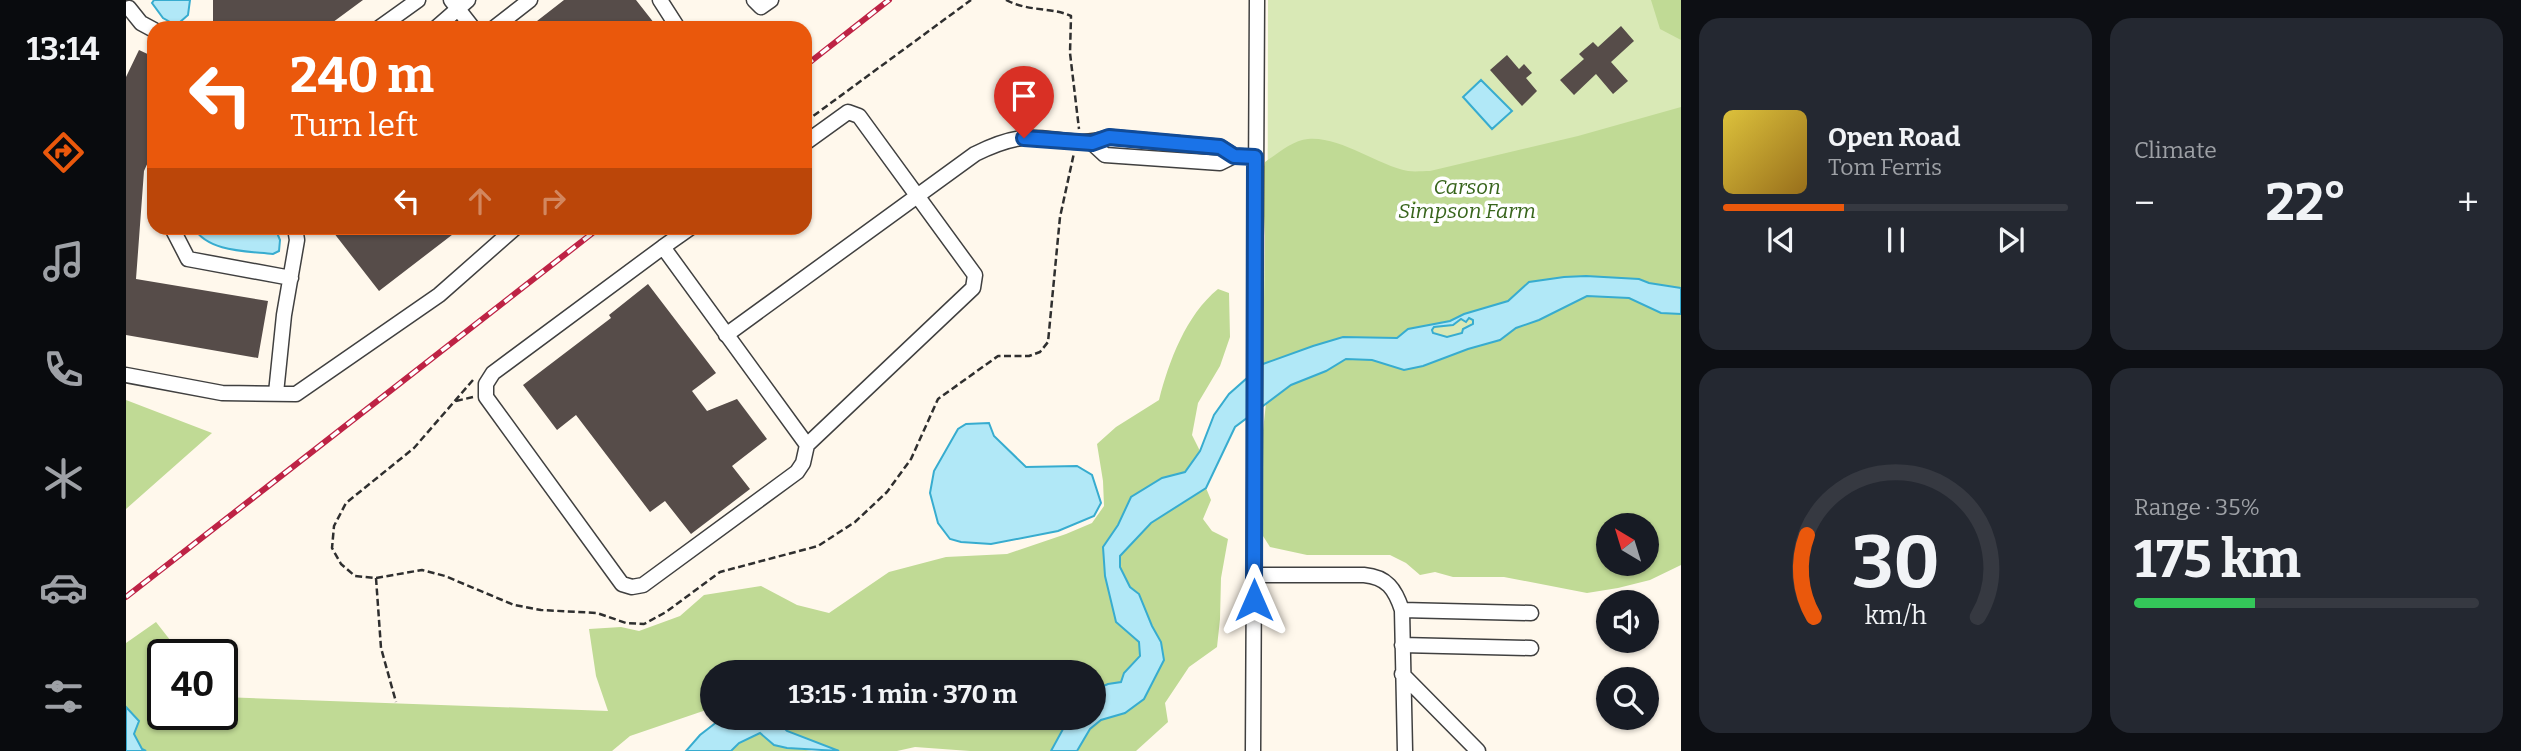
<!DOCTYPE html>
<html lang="en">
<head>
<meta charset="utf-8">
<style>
  :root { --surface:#171b24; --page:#242831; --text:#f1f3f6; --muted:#9ea1a6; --line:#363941; --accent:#ea580c }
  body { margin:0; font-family:Bitter,serif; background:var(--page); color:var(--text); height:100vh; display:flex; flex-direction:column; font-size:26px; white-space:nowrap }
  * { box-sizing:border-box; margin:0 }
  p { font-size:23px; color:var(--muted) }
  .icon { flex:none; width:38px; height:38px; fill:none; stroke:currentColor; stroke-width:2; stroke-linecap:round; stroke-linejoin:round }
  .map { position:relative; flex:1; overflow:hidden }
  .drawer { display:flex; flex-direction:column; gap:18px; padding:18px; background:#0d0f14; width:840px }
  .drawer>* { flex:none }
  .banner { position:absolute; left:21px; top:21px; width:665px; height:214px; border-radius:21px; box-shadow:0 2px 5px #0004; background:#ea580c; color:#fff; overflow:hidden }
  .needle { width:46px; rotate:322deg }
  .buttons { position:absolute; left:1470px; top:513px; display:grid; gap:14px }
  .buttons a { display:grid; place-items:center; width:63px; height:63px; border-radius:50%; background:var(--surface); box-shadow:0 2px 5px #0004; font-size:35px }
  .speed { position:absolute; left:21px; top:639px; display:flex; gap:14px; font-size:35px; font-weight:700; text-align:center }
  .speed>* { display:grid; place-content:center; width:91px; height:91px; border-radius:50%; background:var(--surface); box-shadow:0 2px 5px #0004; line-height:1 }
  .speed .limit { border:4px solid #111; border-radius:10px; background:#fff; color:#111 }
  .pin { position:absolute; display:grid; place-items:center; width:60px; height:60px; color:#fff; margin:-72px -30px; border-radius:50% 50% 50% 0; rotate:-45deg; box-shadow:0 0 7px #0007 }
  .pin .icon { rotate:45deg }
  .me { position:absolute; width:77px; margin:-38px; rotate:0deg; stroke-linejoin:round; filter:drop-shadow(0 0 5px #0008) }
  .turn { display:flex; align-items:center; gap:24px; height:147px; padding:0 28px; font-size:32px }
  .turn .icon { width:91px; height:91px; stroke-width:2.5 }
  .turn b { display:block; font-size:49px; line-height:60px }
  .lanes { display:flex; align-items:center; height:66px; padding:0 28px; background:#0003; justify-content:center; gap:35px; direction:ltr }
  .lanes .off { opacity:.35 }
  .big { font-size:52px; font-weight:700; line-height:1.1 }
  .drawer .card { flex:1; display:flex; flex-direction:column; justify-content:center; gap:10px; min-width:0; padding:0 24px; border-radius:21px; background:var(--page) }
  .drawer .dial { align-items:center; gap:0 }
  .dial svg { height:182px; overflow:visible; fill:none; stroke:var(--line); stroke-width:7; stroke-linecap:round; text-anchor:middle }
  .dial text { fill:var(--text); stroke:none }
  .song { display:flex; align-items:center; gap:21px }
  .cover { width:84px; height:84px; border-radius:10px; background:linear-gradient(135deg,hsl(50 70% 55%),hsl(40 70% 35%)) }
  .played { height:7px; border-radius:4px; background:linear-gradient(90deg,var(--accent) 35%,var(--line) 35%) }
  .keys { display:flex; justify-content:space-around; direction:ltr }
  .heat { display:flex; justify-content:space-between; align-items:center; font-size:38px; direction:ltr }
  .charge { height:10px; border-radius:5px; background:linear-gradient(90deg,#34c759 35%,var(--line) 0) }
  .drawer .tiles { flex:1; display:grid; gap:18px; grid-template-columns:repeat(2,1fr) }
  .trip { position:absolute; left:574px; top:660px; width:406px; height:70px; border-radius:35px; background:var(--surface); box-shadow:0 2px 5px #0004; font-weight:700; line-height:70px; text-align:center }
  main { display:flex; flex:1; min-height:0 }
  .menu { display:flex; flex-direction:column; width:126px; justify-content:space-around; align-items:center; background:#090b0e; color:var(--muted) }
  .menu .icon { width:49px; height:49px }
  .menu .current { color:var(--accent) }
  .menu b { font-size:32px; color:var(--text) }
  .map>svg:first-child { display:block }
  .green { fill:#d9e9b6 }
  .forest { fill:#c0da95; fill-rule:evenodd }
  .water { fill:#b1e8f7; stroke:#37accf; stroke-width:2; fill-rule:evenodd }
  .building { fill:#564c49 }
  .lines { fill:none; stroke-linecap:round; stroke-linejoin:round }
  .minor-casing { stroke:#404040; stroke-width:17 }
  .path { stroke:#2f2f2f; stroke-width:2.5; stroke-dasharray:7 3.5; stroke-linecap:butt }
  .minor { stroke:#fff; stroke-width:14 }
  .rail-casing { stroke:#be2345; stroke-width:6 }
  .rail { stroke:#fff; stroke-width:3.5; stroke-dasharray:10; stroke-linecap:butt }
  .route-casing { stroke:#114b97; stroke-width:18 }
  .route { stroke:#1a73e8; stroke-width:12 }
  .labels { text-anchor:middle; stroke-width:7; stroke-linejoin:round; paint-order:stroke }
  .park-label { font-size:21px; font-style:italic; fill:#38651c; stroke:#fff }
</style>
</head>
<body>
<main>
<nav class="menu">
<b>13:14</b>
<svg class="icon current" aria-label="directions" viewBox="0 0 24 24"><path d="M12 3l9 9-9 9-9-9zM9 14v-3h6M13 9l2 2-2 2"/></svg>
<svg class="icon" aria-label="music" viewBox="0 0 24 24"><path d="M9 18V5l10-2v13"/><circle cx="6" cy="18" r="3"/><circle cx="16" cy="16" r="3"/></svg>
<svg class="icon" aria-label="phone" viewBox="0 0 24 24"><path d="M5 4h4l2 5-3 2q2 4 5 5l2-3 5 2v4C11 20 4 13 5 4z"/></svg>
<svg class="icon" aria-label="climate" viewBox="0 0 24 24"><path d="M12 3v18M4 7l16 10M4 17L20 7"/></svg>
<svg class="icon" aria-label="car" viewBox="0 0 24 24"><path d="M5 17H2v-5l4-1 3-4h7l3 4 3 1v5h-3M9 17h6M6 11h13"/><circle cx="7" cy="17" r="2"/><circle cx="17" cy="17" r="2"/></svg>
<svg class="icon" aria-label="filters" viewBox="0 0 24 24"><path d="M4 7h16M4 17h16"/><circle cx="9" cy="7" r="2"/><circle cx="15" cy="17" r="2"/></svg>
</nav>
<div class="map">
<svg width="1555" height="751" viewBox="0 0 1555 751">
  <rect width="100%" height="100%" fill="#fff8ec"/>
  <path class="green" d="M1142 0H1555V440L1141 529Z"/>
  <path class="forest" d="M1525 0H1555V40L1534 29Z
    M1555 107V288L1523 283 1513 279 1460 276 1438 277 1403 282 1382 301 1338 314 1324 321 1282 329 1271 338 1217 337 1187 346 1137 364 1139 236 1136 176 1139 162C1151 154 1167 140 1182 139 1214 136 1251 165 1282 171 1289 172 1297 171 1304 171L1452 136Z
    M1092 289 1103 293 1104 337 1094 366 1072 403 1066 435 1074 451 1059 472 1036 478 992 525 977 547 990 622 1013 642 1014 656 998 673 995 682 982 684 968 690V672H586V708L504 736 486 751H20L16 749 8 734 13 720 0 707V643L30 622 55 654H37V714H96V697L482 711 470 676 463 629 495 627 513 631 554 616 578 595 635 586 671 605 703 613 763 572 820 557 881 554 940 534 966 523 978 506 977 481 971 444 990 427 1033 400C1043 361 1060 315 1092 289Z
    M1461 296 1503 298 1535 313 1555 314V565L1524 580 1492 588 1461 593 1378 577H1327L1309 572 1294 575 1280 563 1264 555H1181L1144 547 1137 536 1136 440 1140 403 1165 385 1200 371 1220 359 1246 360 1278 370 1297 366 1342 349 1374 340 1390 328 1413 320ZM1482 525H1521V564H1482Z
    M0 400 86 433 0 509Z
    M1080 488 1085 500 1077 519 1086 531 1102 539 1095 578 1094 619 1091 647 1063 667 1039 703 1042 722 1010 751H951L964 729 975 720 999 713 1018 699 1038 660 1035 642 1026 626 1013 594 1004 587 994 567V556L1025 523Z
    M648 718H943L925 751H844L789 747 771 751H713L661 731Z
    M634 733 648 745 686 751H605L612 743Z"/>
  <path class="water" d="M28 0H64L62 15 54 22 46 23 37 18 26 3Z
    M1355 80 1386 111 1366 129 1337 97Z
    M68 228H149L154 240 153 251 147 254C121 251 82 252 68 228Z
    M1460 276 1513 279 1523 283 1555 288V314L1535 313 1503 298 1461 296 1413 320 1390 328 1374 340 1342 349 1297 366 1278 370 1246 360 1220 359 1200 371 1165 385 1109 427 1080 488 1025 523 994 556V567L1004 587 1013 594 1026 626 1035 642 1038 660 1018 699 999 713 975 720 964 729 951 751H925L943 718H968V690L982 684 995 682 998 673 1014 656 1013 642 990 622 979 576 977 547 992 525 1005 497 1036 478 1059 472 1074 451 1088 415 1103 394 1137 364 1187 346 1217 337 1271 338 1282 329 1324 321 1338 314 1382 301 1403 282 1438 277ZM1343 318 1347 320V324L1337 329 1336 333 1321 337 1307 333 1306 330 1308 327 1327 325 1335 319 1340 322Z
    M863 423 868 436 900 467 951 466 966 475 975 503 968 516 932 531 865 544 835 542 824 539 812 523 804 493 808 471 832 429 840 424Z
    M0 707 13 721 8 734 16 749 20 751H0Z
    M596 718H648L661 731 713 751 661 748 648 745 634 733 613 743 605 751H560L574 735Z"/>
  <path class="building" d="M87 0H237L199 28H87Z
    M438 0H510L532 28H402Z
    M1495 26 1508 41 1485 62 1502 81 1487 94 1470 74 1448 95 1434 80 1458 59 1453 54 1467 42 1472 47Z
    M13 50 28 57V149L18 171 10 279 142 301 132 358 0 335V77Z
    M1381 55 1393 69 1398 64 1406 73 1400 78 1411 91 1396 106 1364 70Z
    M204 228H335L253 291Z
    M522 284 590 373 566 391 581 411 611 399 641 439 606 466 624 489 565 534 539 501 524 512 450 415 431 430 397 385 485 318 483 315Z"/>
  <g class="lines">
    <g class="minor-casing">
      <path id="minor" d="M325 0 347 28
        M534 0 552 28
        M628 0 635 7 645 0
        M3 8 15 23 28 30
        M253 28 292 0
        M310 28 342 0
        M368 28 404 0
        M966 143 979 155 1094 163 1108 156
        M46 228 62 259 165 278
        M564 228 537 247 681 445 847 288 849 275 733 116 722 112 679 143
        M537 247 367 373 360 384V397L496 584 506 587 517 585 671 472 677 463 681 445
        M600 335 849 154C865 146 879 140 896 138 927 135 951 149 983 137L1094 147 1108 156 1129 157
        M0 375 96 393 170 394 313 295 389 228
        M150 393 158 315 171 240 169 228
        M1128 575H1238C1261 577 1269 589 1276 610L1279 751
        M1276 610 1405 613
        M1276 645 1405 648
        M1276 674 1352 751
        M1127 751 1131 0"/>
    </g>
    <path class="path" d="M880 0C903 12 926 7 945 16L944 53 953 129
      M679 122 845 0
      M347 380 288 448 220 503 208 526 206 548 215 564 229 576 250 578 296 570 319 576 388 605 415 610 471 613 500 623 518 624 540 612 594 572 692 546 729 522 761 492 785 459 812 399 872 356H903L914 352 922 342 934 217 948 153
      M330 401 347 397
      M250 578 255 648 270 702"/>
    <use href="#minor" class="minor"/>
    <g class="rail-casing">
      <path id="rail" d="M679 66 763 0
        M0 597 473 228"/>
    </g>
    <use href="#rail" class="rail"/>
  </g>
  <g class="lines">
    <g class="route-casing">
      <path id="route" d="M898 138 966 143 983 137 1094 147 1108 156 1129 157 1128 600"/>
    </g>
    <use href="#route" class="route"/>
  </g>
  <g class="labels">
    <g class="park-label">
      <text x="1341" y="194">Carson<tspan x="1341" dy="24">Simpson Farm</tspan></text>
    </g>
  </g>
</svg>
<div class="buttons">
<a><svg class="needle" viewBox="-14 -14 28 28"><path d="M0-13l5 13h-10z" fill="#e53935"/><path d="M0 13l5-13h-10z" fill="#9ea1a6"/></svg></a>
<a><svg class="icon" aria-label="sound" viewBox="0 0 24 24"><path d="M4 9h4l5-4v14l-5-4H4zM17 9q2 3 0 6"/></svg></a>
<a><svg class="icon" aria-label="search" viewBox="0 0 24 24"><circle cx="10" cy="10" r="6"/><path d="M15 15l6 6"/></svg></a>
</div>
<div class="speed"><div class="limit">40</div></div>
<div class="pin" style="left:898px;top:138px;background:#d93025"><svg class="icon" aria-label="arrive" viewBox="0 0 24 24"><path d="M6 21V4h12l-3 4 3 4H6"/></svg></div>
<svg class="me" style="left:1128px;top:600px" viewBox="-20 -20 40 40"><path d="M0-17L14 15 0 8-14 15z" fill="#1a73e8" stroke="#fff" stroke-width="4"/></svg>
<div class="trip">13:15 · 1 min · 370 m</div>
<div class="banner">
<div class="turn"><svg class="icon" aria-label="left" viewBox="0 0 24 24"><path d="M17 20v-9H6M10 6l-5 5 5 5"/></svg><div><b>240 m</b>Turn left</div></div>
<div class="lanes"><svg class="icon" aria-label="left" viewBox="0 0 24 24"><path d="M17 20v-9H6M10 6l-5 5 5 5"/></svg><svg class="icon off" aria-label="ahead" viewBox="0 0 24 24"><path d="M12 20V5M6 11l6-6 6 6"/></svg><svg class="icon off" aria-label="right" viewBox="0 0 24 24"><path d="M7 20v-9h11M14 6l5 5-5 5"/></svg></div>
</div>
</div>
<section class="drawer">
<div class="tiles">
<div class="card">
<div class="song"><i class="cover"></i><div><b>Open Road</b><p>Tom Ferris</p></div></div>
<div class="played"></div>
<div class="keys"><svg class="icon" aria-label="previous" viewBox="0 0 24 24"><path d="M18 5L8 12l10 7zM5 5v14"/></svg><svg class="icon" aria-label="pause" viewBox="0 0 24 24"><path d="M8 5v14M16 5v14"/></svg><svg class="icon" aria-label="next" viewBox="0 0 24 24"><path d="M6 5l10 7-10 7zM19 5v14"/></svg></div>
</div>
<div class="card"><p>Climate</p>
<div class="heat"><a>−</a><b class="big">22°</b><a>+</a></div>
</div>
<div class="card dial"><svg viewBox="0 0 100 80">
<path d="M14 69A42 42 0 1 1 86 69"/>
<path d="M14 69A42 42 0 0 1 11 33" stroke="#ea580c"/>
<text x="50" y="56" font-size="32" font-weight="700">30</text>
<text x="50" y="72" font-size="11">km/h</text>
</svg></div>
<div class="card"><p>Range · 35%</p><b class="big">175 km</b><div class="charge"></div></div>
</div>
</section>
</main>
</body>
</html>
